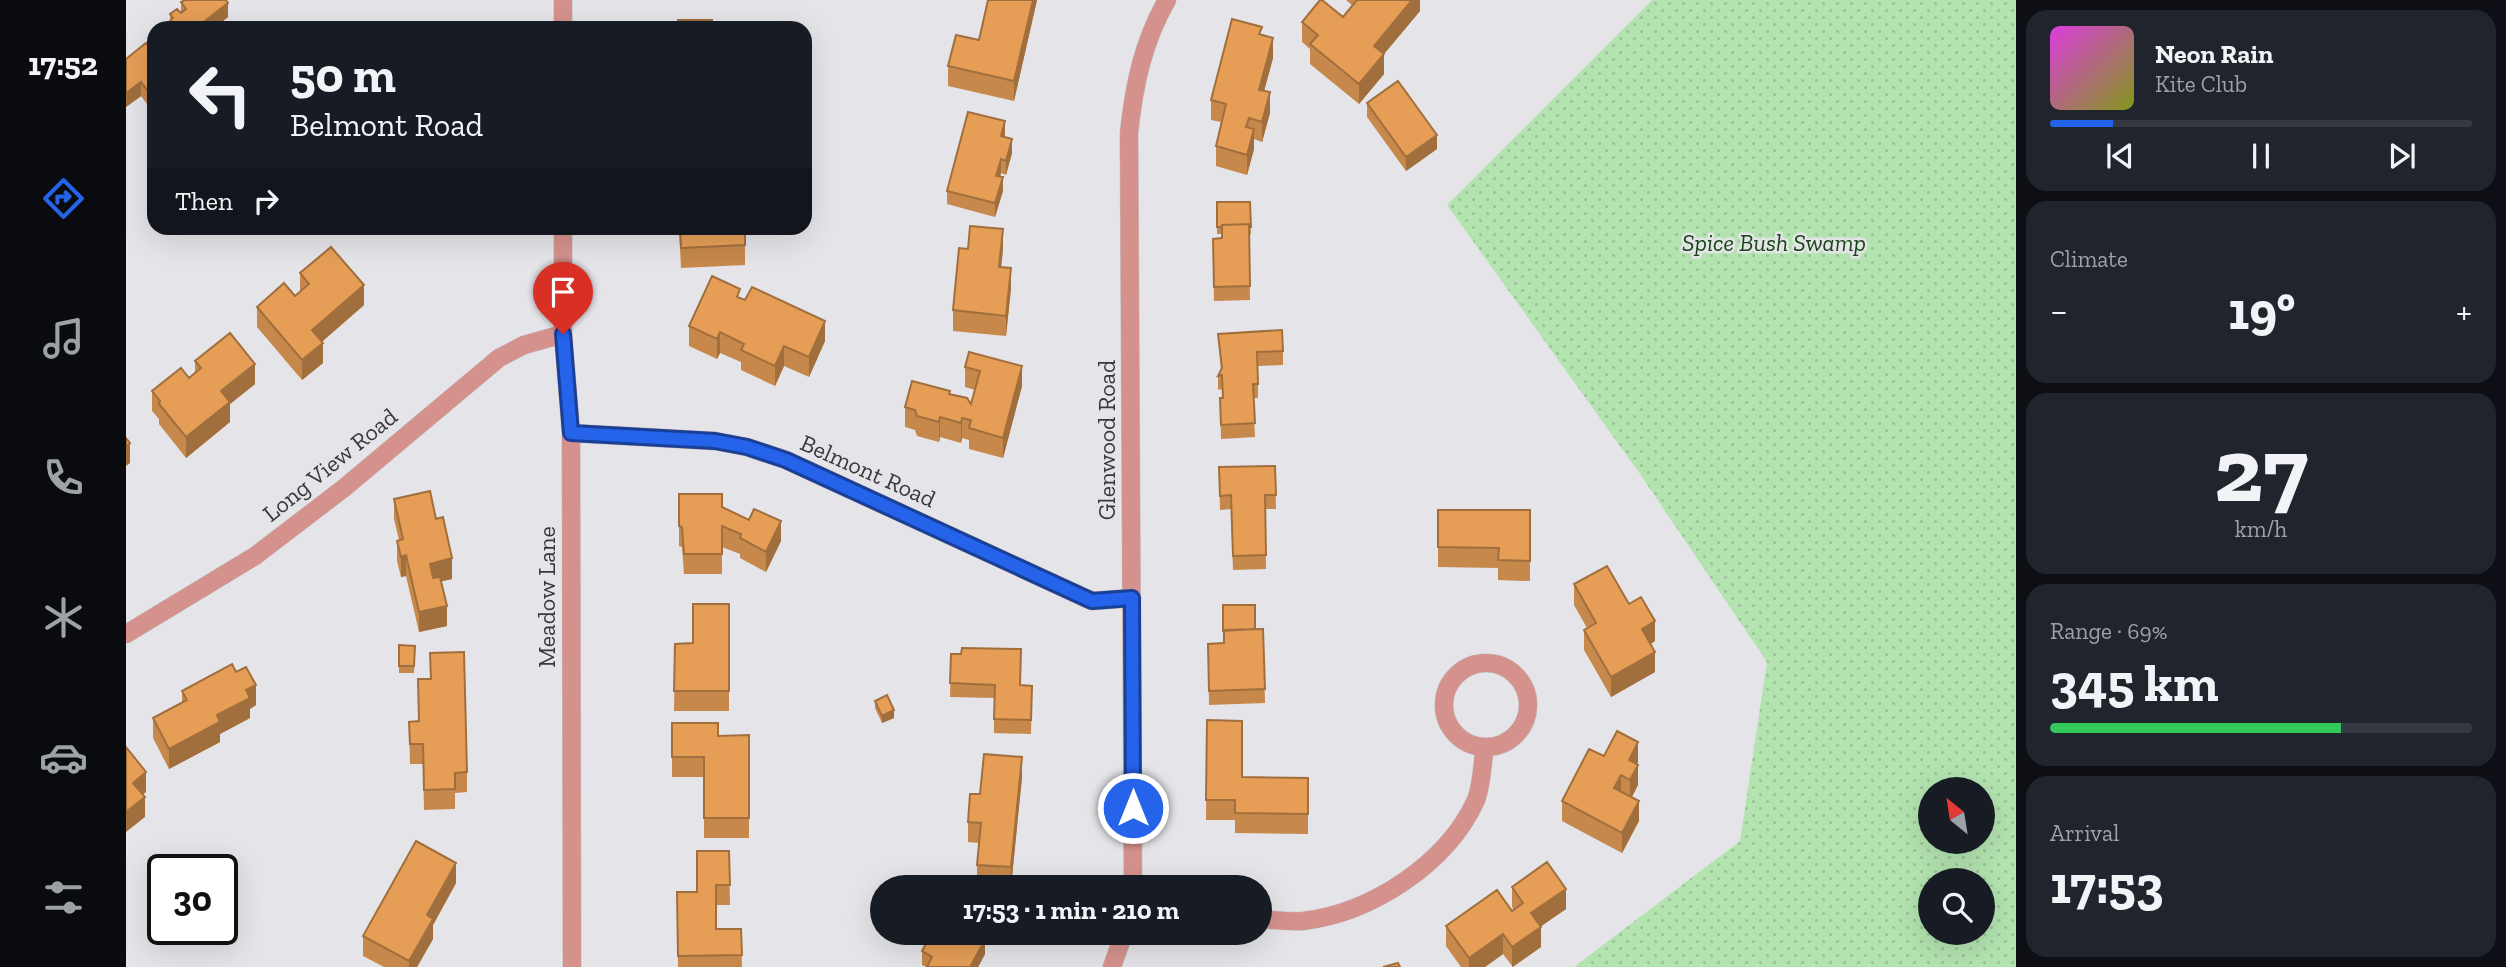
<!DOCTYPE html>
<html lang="en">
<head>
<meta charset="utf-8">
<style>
  :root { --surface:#171b24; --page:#20242c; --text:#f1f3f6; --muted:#9ea1a6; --line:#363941; --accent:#2563eb }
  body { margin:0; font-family:"Zilla Slab",serif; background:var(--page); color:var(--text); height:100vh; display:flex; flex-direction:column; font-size:26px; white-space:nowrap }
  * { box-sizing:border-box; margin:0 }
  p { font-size:23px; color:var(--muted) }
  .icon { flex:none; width:38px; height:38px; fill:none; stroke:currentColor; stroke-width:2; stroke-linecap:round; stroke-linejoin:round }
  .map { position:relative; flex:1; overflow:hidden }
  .details { display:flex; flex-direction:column; gap:10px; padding:10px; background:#0d0f14; width:490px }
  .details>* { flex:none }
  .top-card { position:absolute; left:21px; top:21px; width:665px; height:214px; border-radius:21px; box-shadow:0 7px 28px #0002; background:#171b24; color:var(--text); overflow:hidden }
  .needle { width:46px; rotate:330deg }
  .fabs { position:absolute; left:1792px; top:777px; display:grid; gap:14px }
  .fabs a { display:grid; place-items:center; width:77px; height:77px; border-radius:50%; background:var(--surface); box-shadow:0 7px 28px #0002; font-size:35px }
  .speed { position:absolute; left:21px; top:854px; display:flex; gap:14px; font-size:35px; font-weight:700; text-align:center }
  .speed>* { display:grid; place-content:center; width:91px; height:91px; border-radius:50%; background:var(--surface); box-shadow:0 7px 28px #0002; line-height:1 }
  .speed .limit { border:4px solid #111; border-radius:10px; background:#fff; color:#111 }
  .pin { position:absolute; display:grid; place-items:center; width:60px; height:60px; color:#fff; margin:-72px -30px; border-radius:50% 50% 50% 0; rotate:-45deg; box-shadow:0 0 7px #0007 }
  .pin .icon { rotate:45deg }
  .me { position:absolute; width:77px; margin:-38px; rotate:0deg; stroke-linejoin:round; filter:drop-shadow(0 0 5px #0008) }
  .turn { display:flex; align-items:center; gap:24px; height:147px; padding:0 28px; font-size:32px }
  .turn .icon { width:91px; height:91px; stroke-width:2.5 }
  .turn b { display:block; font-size:49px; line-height:60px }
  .then { display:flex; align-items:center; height:66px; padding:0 28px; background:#0003; gap:14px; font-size:26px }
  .big { font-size:52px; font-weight:700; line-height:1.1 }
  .details .widget { flex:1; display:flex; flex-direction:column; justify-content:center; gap:10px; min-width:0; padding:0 24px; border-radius:21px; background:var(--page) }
  .details .dial { align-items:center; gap:0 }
  .dial b { font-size:91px; line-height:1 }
  .song { display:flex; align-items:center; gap:21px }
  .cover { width:84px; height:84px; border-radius:10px; background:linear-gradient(135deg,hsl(300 70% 55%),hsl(70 70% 35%)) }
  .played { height:7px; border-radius:4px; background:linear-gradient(90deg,var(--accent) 15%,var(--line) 15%) }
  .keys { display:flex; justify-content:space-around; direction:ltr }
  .heat { display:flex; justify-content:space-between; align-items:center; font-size:38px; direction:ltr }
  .charge { height:10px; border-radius:5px; background:linear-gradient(90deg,#34c759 69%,var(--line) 0) }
  .trip { position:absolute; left:744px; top:875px; width:402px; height:70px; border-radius:35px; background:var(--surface); box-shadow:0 7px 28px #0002; font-weight:700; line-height:70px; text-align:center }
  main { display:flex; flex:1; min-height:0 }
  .dock { display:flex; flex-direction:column; width:126px; justify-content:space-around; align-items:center; background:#090b0e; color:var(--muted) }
  .dock .icon { width:49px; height:49px }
  .dock .selected { color:var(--accent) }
  .dock b { font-size:32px; color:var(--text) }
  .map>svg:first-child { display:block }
  .park { fill:url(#park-dots); fill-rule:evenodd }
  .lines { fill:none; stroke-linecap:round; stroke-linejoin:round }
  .minor-casing { stroke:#c3c2c5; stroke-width:19 }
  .minor { stroke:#d5928d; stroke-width:18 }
  .wall { fill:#c6884b }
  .shaded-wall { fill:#a16f3d }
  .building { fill:#e69e57; stroke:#a16f3d; stroke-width:2 }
  .route-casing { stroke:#184099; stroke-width:18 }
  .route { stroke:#2563eb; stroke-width:12 }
  .labels { text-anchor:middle; stroke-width:5; stroke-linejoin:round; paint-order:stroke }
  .park-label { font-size:24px; font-style:italic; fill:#174617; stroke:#e5e4e8 }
  .street-label { font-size:24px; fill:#39383a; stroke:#e5e4e8 }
</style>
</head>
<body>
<main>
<nav class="dock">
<b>17:52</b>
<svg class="icon selected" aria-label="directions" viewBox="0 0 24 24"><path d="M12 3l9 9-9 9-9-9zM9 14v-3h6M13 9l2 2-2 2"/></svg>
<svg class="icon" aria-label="music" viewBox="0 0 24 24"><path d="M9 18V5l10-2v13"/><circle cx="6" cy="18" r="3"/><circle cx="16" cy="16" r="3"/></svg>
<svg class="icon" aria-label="phone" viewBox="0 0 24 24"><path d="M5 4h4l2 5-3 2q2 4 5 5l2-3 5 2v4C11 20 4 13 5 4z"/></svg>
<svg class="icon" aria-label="climate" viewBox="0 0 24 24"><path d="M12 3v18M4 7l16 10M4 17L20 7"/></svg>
<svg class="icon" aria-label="car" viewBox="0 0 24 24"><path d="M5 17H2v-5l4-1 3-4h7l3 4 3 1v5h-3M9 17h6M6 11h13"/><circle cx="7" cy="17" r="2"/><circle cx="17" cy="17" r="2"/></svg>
<svg class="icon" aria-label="filters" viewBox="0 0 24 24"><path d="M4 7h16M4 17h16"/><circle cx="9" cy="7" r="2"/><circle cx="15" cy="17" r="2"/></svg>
</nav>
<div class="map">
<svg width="1890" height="967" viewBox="0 0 1890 967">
  <defs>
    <pattern id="park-dots" width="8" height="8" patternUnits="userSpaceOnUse" patternTransform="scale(1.75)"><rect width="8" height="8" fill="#b3e4b0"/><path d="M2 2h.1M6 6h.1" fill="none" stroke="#9bc498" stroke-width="1.8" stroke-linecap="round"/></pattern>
  </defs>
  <rect width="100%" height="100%" fill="#e5e4e8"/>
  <path class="park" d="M1526 0H1890V967H1448L1614 841 1641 662 1514 474 1321 205ZM1804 789H1857V842H1804ZM1804 880H1857V933H1804Z"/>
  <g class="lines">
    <g class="minor-casing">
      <path id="minor" d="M437 28V0
        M437 228V334L445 433 446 967
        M445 433 589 441 621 447 660 460 966 601 1006 598
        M0 634 129 556 218 488 373 358 398 345 437 334
        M1318 705a42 42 0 1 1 84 0a42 42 0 1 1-84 0Z
        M1007 887 1003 133C1008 85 1017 42 1041 0
        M1134 919C1148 920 1162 922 1177 921 1245 913 1321 864 1350 800 1356 785 1356 764 1359 747
        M986 967 998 933"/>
    </g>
    <use href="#minor" class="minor"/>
  </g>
  <path class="wall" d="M911 0 888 101 822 86V66L853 40Z
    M1220 0H1294V11L1258 54V74L1233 104 1184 64V49L1176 42V22L1217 17 1227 6Z
    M55 2 102 17 88 28H41V24L44 21V14L55 12Z
    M1136 35 1147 58 1138 91 1144 113 1136 142 1128 139V149L1121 175 1090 166V146L1095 122 1085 120V100Z
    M28 53 27 112 15 96 0 107Z
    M1241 103 1311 149 1280 171 1241 117Z
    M879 135 878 137 886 153 880 175 875 173 874 177 877 191 869 217 821 204V191Z
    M1091 202H1124L1125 234H1123L1124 300 1088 301 1087 239 1096 238V234H1091Z
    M553 228H619V265L555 268Z
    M877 249 875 267 885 288 880 336 827 331V310Z
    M174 273 238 305 196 342 197 363 176 380 131 327V307L169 296 174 292Z
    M614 298 699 341 683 377 658 366 649 386 615 370V362L594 353 591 359 563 346V326Z
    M1092 334 1157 351V365L1132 366V398H1127L1129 437 1095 439 1094 398H1096V389L1092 390V376L1095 370Z
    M843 352 896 386 877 458 843 449V440L836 438 835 443 814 437 813 442 791 436 789 430 779 427V407L824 394 845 404 849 390 839 387V367Z
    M69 361 129 384 104 404V422L60 458 33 424V419L26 411V391L63 378 69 373Z
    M1149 466 1150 509H1139L1140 569 1107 570 1105 509 1094 510 1093 467Z
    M553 494 596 507 655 541 640 572 614 558V554L596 547V574H558L556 547 553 546Z
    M268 499 310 519 326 579 315 581 321 626 293 632 280 576 275 577 271 561V541L273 540 268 519Z
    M1312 510H1404V581L1372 580V568L1312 567Z
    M1448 584 1503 604 1529 641 1525 644 1529 672 1485 697 1458 650V630L1461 628 1448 605Z
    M603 604V711H548L549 644 567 643Z
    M1097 605 1129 629H1137L1139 703 1083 705 1082 644 1098 643Z
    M273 645 289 646 288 673H273Z
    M304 653 341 772V792L329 793V809L298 810 297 764H284L283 722 292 721 304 679Z
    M825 654 894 685 906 686 905 734 868 733V698L824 697Z
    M56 691 130 705 124 709V718L94 734V742L43 769 27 738V718L56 703Z
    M749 701 768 718 756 723 749 708Z
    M1081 720 1116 777 1182 778V834L1109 833V820H1080Z
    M546 723 592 736 623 735V838H578V777H546Z
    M1478 756 1512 762 1511 764 1512 785 1506 797 1513 821 1496 853 1436 821V801Z
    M896 777 885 887 851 885V865L853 843 842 842V822L854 794Z
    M603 851 604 905H590V929H615L616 967H552L551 892H571Z
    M330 883 307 925V939L291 967H258L237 956V936Z
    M1386 887 1440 909 1414 927 1415 947 1387 967 1377 954 1359 967H1335L1320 946V926L1386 911 1388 910 1386 907Z
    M796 951 859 954 852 967H800L796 965Z"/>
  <path class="shaded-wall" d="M907 0H911L888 101V81Z
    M1286 0H1294V11L1258 54V74L1233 104V84L1248 46Z
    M102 3V17L88 28H75V24Z
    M1147 38V58L1133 110V90Z
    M15 82V96L0 107V93Z
    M1144 92V113L1136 142V122Z
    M28 97V111L27 112V98Z
    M879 121V135L875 150V136Z
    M1128 129V149L1121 175V155Z
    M1311 135V149L1280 171V157Z
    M886 139V153L880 175V161Z
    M875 159V173L870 189V176Z
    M877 177V191L869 217V203Z
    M877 229V249L873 287V267Z
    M885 268V288L880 336V316Z
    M238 285V305L186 350V330Z
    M699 321V341L683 377V357Z
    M594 332V353L591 359V339Z
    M197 343V363L176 380V360Z
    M658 346V366L649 386V366Z
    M129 364V384L104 404V422L60 458V437L95 391Z
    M896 366V386L877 458V438Z
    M814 417V437L813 442V422Z
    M836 418V438L835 443V423Z
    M4 443V463L0 466V446Z
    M655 521V541L640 572V552Z
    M280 555V576L275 577V557Z
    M326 558V579L304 584V564Z
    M321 606V626L293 632V612Z
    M1529 621V641L1516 649V629Z
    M1529 652V672L1485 697V677Z
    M130 685V705L124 709V718L94 734V742L43 769V749L120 690Z
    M768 710V718L756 723V716Z
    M1512 742V762L1503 780V760Z
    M896 757V777L885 887V867Z
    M1512 765V785L1504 800V780Z
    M20 772V792L7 803V783Z
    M1495 775V796L1488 788Z
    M19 797V817L0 832V812Z
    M1513 801V821L1496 853V833Z
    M330 863V883L307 925V939L291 967H283V961L301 915Z
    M1440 889V909L1405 933V913Z
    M1415 927V947L1386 967V947Z
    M1377 934V954L1359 967H1343V958Z
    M859 940V954L852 967H844Z"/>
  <path class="building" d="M59 0H100L102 3 75 24 78 28H44L41 24 47 18 44 14 51 9 55 13 60 9 55 2Z
    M862 0H907L888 81 822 66 830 35 853 40Z
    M1194 0H1196L1217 17 1231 0H1286L1248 46 1258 54 1233 84 1184 44 1192 35 1176 22Z
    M1106 19 1136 27 1133 34 1147 38 1133 90 1144 92 1136 122 1123 118 1120 127 1128 129 1121 155 1090 146 1100 104 1085 100Z
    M552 20H586V28H552Z
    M20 43 28 53V97L27 98 15 82 0 93V59Z
    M1272 81 1311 135 1280 157 1241 103Z
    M842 112 879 121 875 136 886 139 880 161 875 159 870 176 877 177 869 203 821 191Z
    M1091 202H1124L1125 227H1123V224L1096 225V227H1091Z
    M1123 224 1124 286 1088 287 1087 239 1096 238V225Z
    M844 226 877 229 873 267 885 268 880 316 827 310 833 248 842 249Z
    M554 228H619V245L555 248Z
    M205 247 238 285 186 330 197 343 176 360 131 307 158 283 169 296 183 284 174 273Z
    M586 276 614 289 611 297 619 300 626 287 699 321 683 357 658 346 649 366 615 350 618 344 594 332 591 339 563 326Z
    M1156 330 1157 351 1131 352 1132 384H1127L1129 423 1095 425 1094 398H1097L1096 375 1092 376 1096 368 1092 334Z
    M104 333 129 364 95 391 104 402 60 437 33 404 34 401 26 391 55 368 63 378 75 368 69 361Z
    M843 352 896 366 877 438 843 428 845 420 836 418 835 423 814 417 813 422 791 416 789 410 779 407 786 381 824 391 823 394 841 398 845 404 854 371 839 367Z
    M0 438 4 443 0 446Z
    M1149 466 1150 495H1139L1140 555 1107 556 1105 495 1094 496 1093 467Z
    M304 491 310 519 317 517 326 558 304 564 307 578 314 577 321 606 293 612 280 555 275 557 271 541 277 539 268 499Z
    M553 494H596V507L623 520 628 509 655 521 640 552 614 538 615 534 596 526V554H558L556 527 553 526Z
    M1312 510H1404V561L1372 560 1373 548 1312 547Z
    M1481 566 1503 604 1515 597 1529 621 1516 629 1529 652 1485 677 1458 630 1470 623 1448 584Z
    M567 604H603V691H548L549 644 567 643Z
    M1097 605H1129V629L1097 631Z
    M1137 629 1139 689 1083 691 1082 644 1098 643V630Z
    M273 645 289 646 288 666H273Z
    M836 648 895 649 894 685 906 686 905 720 868 719 869 685 824 683 825 654H835Z
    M338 652 341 772 329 773V789L298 790 297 744H284L283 722 293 721 292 679H305L304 653Z
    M106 664 110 672 120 667 130 685 120 690 124 698 91 715 94 722 43 749 27 718 61 700 56 691Z
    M761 695 768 710 756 716 749 701Z
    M1081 720 1116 721V777L1182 778V814L1109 813V800H1080Z
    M546 723H592V736L623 735V818H578V757H546Z
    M1491 731 1512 742 1503 760 1512 765 1504 780 1495 775 1488 788 1513 801 1496 833 1436 801 1463 749 1478 756Z
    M0 747 20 772 7 783 19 797 0 812Z
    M858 754 896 757 885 867 851 865 855 823 842 822 844 794H854Z
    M290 841 330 863 301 915 307 919 283 961 237 936Z
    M571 851H603L604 885H590V929H615L616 955 552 956 551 892H571Z
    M1421 862 1440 889 1405 913 1415 927 1386 947 1377 934 1343 958 1320 926 1371 890 1386 911 1397 903 1386 887Z
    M806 933H845L859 940 844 967H801L806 957 796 951Z
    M1272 963 1274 967H1257Z"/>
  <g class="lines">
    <g class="route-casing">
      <path id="route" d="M437 334 445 433 589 441 621 447 660 460 966 601 1006 598 1007 808"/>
    </g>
    <use href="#route" class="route"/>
  </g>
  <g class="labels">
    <g class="park-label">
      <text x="1648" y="251">Spice Bush Swamp</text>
    </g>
    <g class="street-label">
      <text transform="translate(981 440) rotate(-90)" y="8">Glenwood Road</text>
      <text transform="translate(204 465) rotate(-39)" y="8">Long View Road</text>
      <text transform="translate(742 471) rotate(24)" y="8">Belmont Road</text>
      <text transform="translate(421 597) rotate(-90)" y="8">Meadow Lane</text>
    </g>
  </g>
</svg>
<div class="fabs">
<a><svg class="needle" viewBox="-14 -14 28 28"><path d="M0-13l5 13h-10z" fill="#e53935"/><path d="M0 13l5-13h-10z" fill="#9ea1a6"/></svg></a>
<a><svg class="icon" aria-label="search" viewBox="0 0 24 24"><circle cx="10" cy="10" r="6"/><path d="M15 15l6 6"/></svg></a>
</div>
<div class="speed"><div class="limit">30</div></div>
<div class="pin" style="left:437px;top:334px;background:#d93025"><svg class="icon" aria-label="arrive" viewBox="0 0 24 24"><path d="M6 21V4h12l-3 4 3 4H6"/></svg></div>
<svg class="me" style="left:1007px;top:808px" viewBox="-20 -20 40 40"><circle r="17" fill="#2563eb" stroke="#fff" stroke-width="3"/><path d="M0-11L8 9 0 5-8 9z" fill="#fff"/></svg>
<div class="trip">17:53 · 1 min · 210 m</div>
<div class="top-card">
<div class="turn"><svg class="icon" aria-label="left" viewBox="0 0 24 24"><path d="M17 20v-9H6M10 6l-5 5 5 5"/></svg><div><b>50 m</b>Belmont Road</div></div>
<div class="then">Then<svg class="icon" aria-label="right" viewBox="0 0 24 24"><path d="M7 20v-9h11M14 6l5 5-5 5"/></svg></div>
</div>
</div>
<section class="details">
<div class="widget">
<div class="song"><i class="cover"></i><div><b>Neon Rain</b><p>Kite Club</p></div></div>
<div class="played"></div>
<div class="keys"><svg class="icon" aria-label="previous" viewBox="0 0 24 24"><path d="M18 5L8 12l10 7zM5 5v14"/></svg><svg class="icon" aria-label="pause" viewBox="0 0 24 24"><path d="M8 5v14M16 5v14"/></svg><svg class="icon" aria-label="next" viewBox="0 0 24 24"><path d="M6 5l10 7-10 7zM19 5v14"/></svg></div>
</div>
<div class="widget"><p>Climate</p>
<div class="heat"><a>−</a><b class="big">19°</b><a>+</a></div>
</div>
<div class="widget dial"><b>27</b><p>km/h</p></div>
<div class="widget"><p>Range · 69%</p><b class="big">345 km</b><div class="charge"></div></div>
<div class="widget"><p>Arrival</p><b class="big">17:53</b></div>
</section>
</main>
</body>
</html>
